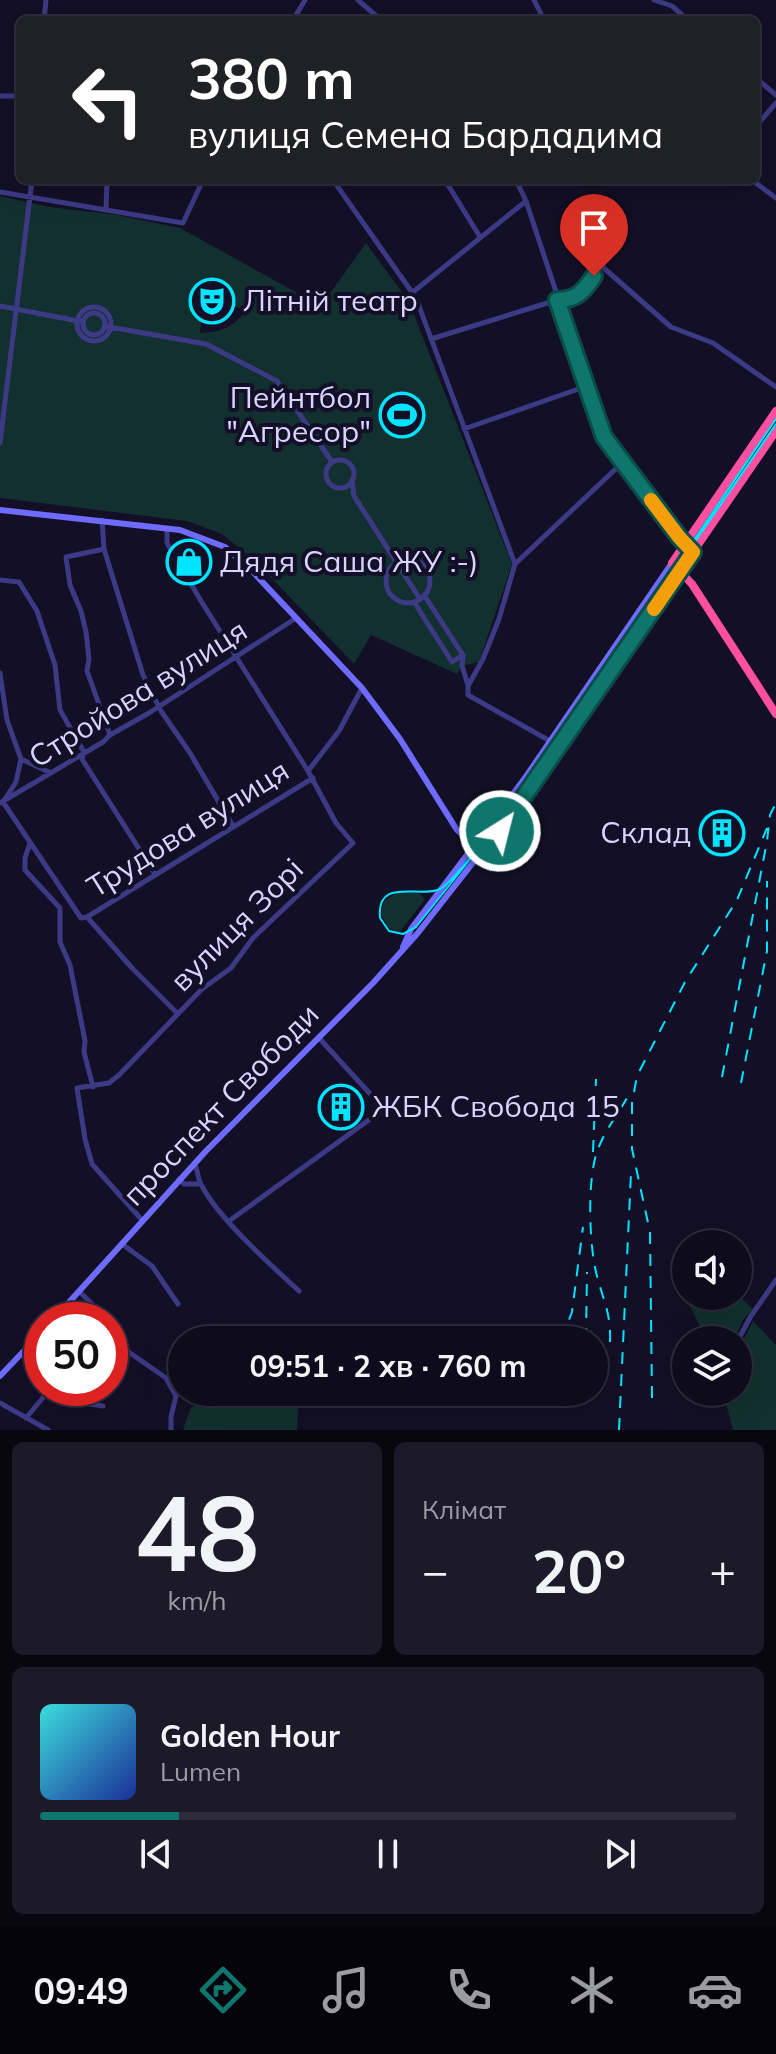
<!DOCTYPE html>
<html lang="uk">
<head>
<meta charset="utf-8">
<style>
  :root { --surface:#0e0b1c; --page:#1c1929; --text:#f1f3f6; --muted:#9b9ba3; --line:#2e2b3b; --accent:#0f766e }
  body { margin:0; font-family:Mulish,sans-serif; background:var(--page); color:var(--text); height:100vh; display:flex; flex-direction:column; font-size:30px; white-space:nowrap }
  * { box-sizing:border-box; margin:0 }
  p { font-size:26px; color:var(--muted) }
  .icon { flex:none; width:44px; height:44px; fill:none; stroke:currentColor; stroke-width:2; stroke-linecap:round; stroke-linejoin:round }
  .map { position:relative; height:1430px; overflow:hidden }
  .side { display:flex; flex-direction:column; gap:12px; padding:12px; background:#08060f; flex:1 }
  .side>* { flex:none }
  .top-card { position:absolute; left:16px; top:16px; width:744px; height:168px; border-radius:12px; box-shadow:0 8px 32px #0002,0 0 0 2px var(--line); background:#202124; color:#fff; overflow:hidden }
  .fabs { position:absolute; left:672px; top:1230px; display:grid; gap:16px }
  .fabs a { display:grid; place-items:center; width:80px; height:80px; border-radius:50%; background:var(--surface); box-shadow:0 8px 32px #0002,0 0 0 2px var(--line); font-size:40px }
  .speed { position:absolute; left:24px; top:1302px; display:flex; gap:16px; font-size:40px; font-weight:700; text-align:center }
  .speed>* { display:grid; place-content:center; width:104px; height:104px; border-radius:50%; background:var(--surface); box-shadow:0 8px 32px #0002,0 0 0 2px var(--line); line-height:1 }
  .speed .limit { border:12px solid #d22; background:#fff; color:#111 }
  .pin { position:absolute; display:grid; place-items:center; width:68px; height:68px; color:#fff; margin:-82px -34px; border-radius:50% 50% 50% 0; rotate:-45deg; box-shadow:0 0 8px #0007 }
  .pin .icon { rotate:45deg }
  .me { position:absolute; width:88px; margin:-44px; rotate:36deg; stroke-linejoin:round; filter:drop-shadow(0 0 6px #0008) }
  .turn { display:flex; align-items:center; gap:28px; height:168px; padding:0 40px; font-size:36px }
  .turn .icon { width:104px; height:104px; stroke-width:2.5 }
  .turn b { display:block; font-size:56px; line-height:68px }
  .big { font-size:60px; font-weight:700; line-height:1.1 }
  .side .card { flex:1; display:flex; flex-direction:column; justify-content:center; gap:12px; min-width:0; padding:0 28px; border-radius:12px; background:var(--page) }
  .side .dial { align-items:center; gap:0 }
  .dial b { font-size:104px; line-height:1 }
  .song { display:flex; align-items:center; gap:24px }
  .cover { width:96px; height:96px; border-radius:12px; background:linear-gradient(135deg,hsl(180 70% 55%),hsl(230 70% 35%)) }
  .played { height:8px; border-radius:4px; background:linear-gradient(90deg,var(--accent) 20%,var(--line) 20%) }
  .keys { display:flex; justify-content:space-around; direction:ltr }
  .heat { display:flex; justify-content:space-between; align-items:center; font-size:44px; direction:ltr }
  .side .tiles { flex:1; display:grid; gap:12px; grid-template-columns:1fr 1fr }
  .card:last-child { grid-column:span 2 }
  .trip { position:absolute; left:168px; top:1326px; width:440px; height:80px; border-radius:40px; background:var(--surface); box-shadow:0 8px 32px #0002,0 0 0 2px var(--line); font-weight:700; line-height:80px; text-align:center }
  .tab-bar { display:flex; height:128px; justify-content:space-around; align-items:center; background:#06040b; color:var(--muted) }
  .tab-bar .icon { width:56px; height:56px }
  .tab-bar .on { color:var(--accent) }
  .tab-bar b { font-size:36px; color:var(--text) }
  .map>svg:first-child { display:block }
  .green { fill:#12302f; fill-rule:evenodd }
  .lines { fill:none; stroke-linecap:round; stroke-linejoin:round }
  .street { stroke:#3d3a85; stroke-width:5 }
  .secondary { stroke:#6f6bff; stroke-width:6 }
  .highway { stroke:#ff4fa3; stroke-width:8 }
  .tram { stroke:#00e5ff; stroke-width:2 }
  .rail { stroke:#00e5ff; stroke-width:2; stroke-dasharray:12 10; stroke-linecap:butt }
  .route-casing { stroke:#0a4d48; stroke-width:20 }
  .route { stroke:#0f766e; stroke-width:14 }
  .slow { stroke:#f59e0b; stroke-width:14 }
  .labels { text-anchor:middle; stroke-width:8; stroke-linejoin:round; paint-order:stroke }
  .poi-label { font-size:30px; fill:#d9d4ff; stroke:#130f26; text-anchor:start }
  .street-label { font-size:30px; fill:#d9d4ff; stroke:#130f26 }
</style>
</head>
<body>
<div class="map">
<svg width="776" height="1430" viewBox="0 0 776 1430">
  <rect width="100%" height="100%" fill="#130f26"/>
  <path class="green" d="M0 196 50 207 118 215 180 228 321 306 366 243 409 302 512 564 479 662 462 666 457 674 371 635 354 664 255 561 222 534 187 521 0 498ZM227 301 245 312C232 328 220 332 200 333L202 312 220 308Z
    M400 891 419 893 425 899 399 933 387 927 381 913 384 901Z
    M738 1295 753 1309 743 1320 734 1340H707L690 1306 697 1296Z
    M753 1321 776 1345V1430H733L723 1392H738V1351Z
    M212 1392H299L297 1430H183L190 1409Z"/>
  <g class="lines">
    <path class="street" d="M358 0 381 20
      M534 0 544 20
      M654 0 672 6 688 20
      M44 20 46 0
      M293 20 305 0
      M756 78 776 95
      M0 96H20
      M756 126 776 103
      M333 180 416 298 515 564 499 619 483 659 468 686V695L550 741
      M445 180 480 237
      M516 180 526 201 604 437 679 537 693 552
      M752 180 776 198
      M0 192 183 223 203 180
      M106 208 107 180
      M413 292 526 201
      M0 306 83 322
      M77 324a17 17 0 1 1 34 0a17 17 0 1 1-34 0Z
      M83 324a11 11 0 1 1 22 0a11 11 0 1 1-22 0Z
      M104 326 206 344 277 381 282 389
      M431 339 557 300C580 300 592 284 598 263L671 327 713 343 776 387
      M290 400 332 462
      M464 429 587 386
      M0 443 32 180
      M326 474a14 14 0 1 1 28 0a14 14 0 1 1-28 0Z
      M352 480 354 496 420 599
      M102 520 104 549 143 675 161 711 190 753 233 826
      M104 549 66 557 70 585 81 611 86 632 89 659 87 671 110 735
      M386 581a22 22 0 1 1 44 0a22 22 0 1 1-44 0Z
      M515 564 623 462
      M0 580 19 582 37 611 55 665 60 710 84 752 82 759 155 874
      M414 602 452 662 463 655 424 595
      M463 655 462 666 468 685
      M0 673 7 720 21 759 49 772
      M21 759 16 782 3 802 81 918 87 917
      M308 771 339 731 362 688
      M0 803 103 742 110 735 149 713 296 618
      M30 843 25 858V870L60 908V942L70 965 85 1041 84 1052 93 1087
      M87 917 313 778
      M87 917 132 968 178 1014
      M194 1164C199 1171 197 1179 202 1186 219 1219 271 1265 299 1291
      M179 1179 184 1184H200
      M142 1220 92 1164 85 1139 77 1088 109 1083 119 1075 202 989 231 968 253 938 353 843 336 823 308 771 201 601 167 543V528
      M229 1221 384 1109 319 1038
      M122 1244 152 1266 178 1304
      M79 1291 96 1308 101 1320
      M110 1339 166 1378 176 1396 171 1417V1430
      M738 1340 751 1316 776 1280
      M52 1388 72 1401 103 1406
      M0 1403 48 1430
      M26 1418 51 1388"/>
    <path class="secondary" d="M0 510 180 530 225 547 254 573 362 688 400 739 457 830 483 852
      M403 947 411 929 525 778 672 563
      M53 1320 206 1151 373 983 417 934 522 800 680 571
      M0 1376 42 1332"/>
    <path class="highway" d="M776 411 672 563 692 584 776 714
      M680 571 776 431"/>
    <path class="tram" d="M776 419C688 548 602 679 511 805 499 821 454 882 440 889 420 899 376 876 380 918L389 931 403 934 416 927 518 799 776 424"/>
    <path class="rail" d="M722 1077 767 841 770 815 776 803
      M741 1083 767 951V881
      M593 1152 596 1079
      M561 1340 572 1312 583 1227
      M586 1340 587 1272
      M610 1342C611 1313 604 1303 597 1276 589 1247 587 1180 597 1152 603 1133 617 1116 627 1098
      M576 1394V1392
      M652 1398 650 1232 632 1149V1103L637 1076 685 982 737 900 767 828
      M619 1430 631 1173"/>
  </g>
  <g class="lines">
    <g class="route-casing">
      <path id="route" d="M500 831 693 552 679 537 604 437 557 300C577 300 584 291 594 276"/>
    </g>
    <use href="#route" class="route"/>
    <path class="slow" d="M651 500 679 537 693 552 654 609"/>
  </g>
  <defs>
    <g id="theatre-ring" transform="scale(2.3)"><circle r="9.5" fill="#130f26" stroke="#00e5ff" stroke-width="1.5"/><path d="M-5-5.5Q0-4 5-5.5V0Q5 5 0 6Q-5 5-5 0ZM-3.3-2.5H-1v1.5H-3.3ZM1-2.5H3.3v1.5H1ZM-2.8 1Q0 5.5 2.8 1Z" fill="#00e5ff"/></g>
    <g id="stadium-ring" transform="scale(2.3)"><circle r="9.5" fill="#130f26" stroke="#00e5ff" stroke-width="1.5"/><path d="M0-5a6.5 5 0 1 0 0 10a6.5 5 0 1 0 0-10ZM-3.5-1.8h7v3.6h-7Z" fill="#00e5ff"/></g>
    <g id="shop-ring" transform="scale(2.3)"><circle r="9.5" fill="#130f26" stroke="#00e5ff" stroke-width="1.5"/><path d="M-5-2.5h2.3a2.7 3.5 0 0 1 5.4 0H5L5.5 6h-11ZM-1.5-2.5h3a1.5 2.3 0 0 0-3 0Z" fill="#00e5ff"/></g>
    <g id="building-ring" transform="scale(2.3)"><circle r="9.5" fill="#130f26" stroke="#00e5ff" stroke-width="1.5"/><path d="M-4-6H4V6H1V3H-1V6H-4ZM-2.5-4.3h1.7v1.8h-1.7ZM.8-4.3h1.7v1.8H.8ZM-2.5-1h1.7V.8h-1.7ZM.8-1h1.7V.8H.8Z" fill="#00e5ff"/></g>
  </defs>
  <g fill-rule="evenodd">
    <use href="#theatre-ring" x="212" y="301"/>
    <use href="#stadium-ring" x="402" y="415"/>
    <use href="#shop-ring" x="189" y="562"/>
    <use href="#building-ring" x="722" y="833"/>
    <use href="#building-ring" x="341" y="1107"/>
  </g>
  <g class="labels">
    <g class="poi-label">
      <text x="243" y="311">Лiтнiй театр</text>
      <text x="371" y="408" text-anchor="end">Пейнтбол<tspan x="371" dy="34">"Агресор"</tspan></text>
      <text x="220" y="572">Дядя Саша ЖУ :-)</text>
      <text x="691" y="843" text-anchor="end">Склад</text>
      <text x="372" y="1117">ЖБК Свобода 15</text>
    </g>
    <g class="street-label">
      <text transform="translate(138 694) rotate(-32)" y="10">Стройова вулиця</text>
      <text transform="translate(188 829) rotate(-32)" y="10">Трудова вулиця</text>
      <text transform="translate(237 925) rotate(-45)" y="10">вулиця Зорі</text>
      <text transform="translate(221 1105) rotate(-46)" y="10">проспект Свободи</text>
    </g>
  </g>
</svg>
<div class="fabs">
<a><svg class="icon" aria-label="sound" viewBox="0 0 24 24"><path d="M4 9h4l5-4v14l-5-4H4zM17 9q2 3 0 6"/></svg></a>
<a><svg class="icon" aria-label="layers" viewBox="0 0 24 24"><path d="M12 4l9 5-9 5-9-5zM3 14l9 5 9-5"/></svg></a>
</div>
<div class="speed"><div class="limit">50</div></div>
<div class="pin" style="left:594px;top:276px;background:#d93025"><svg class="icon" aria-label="arrive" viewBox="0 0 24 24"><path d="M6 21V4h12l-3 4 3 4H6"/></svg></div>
<svg class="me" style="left:500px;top:831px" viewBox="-20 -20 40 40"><circle r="17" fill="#0f766e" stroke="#fff" stroke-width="3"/><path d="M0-11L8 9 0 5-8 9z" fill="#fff"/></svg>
<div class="trip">09:51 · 2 хв · 760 m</div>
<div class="top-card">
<div class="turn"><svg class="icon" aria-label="left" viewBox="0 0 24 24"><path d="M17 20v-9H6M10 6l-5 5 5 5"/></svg><div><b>380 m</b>вулиця Семена Бардадима</div></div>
</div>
</div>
<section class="side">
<div class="tiles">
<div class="card dial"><b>48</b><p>km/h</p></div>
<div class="card"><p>Клімат</p>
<div class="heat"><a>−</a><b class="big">20°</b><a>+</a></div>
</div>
<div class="card">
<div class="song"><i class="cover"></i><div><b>Golden Hour</b><p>Lumen</p></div></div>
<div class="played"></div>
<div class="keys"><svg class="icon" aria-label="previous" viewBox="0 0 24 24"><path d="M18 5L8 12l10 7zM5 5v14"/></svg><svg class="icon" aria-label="pause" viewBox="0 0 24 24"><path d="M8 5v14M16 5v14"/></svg><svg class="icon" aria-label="next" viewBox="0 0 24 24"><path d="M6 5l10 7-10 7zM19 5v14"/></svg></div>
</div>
</div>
</section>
<nav class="tab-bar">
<b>09:49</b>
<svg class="icon on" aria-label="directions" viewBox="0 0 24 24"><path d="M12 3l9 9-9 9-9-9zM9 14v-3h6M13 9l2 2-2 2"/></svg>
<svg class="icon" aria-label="music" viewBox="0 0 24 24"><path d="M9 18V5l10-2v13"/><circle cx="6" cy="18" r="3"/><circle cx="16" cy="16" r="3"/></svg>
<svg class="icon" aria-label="phone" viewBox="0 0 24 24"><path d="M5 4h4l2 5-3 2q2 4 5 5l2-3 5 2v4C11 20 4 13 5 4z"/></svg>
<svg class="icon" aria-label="climate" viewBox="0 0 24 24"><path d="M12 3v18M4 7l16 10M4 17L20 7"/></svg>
<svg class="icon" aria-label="car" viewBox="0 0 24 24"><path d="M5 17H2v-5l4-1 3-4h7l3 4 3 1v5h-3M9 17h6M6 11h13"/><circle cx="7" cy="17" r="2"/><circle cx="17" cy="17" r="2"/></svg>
</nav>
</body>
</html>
